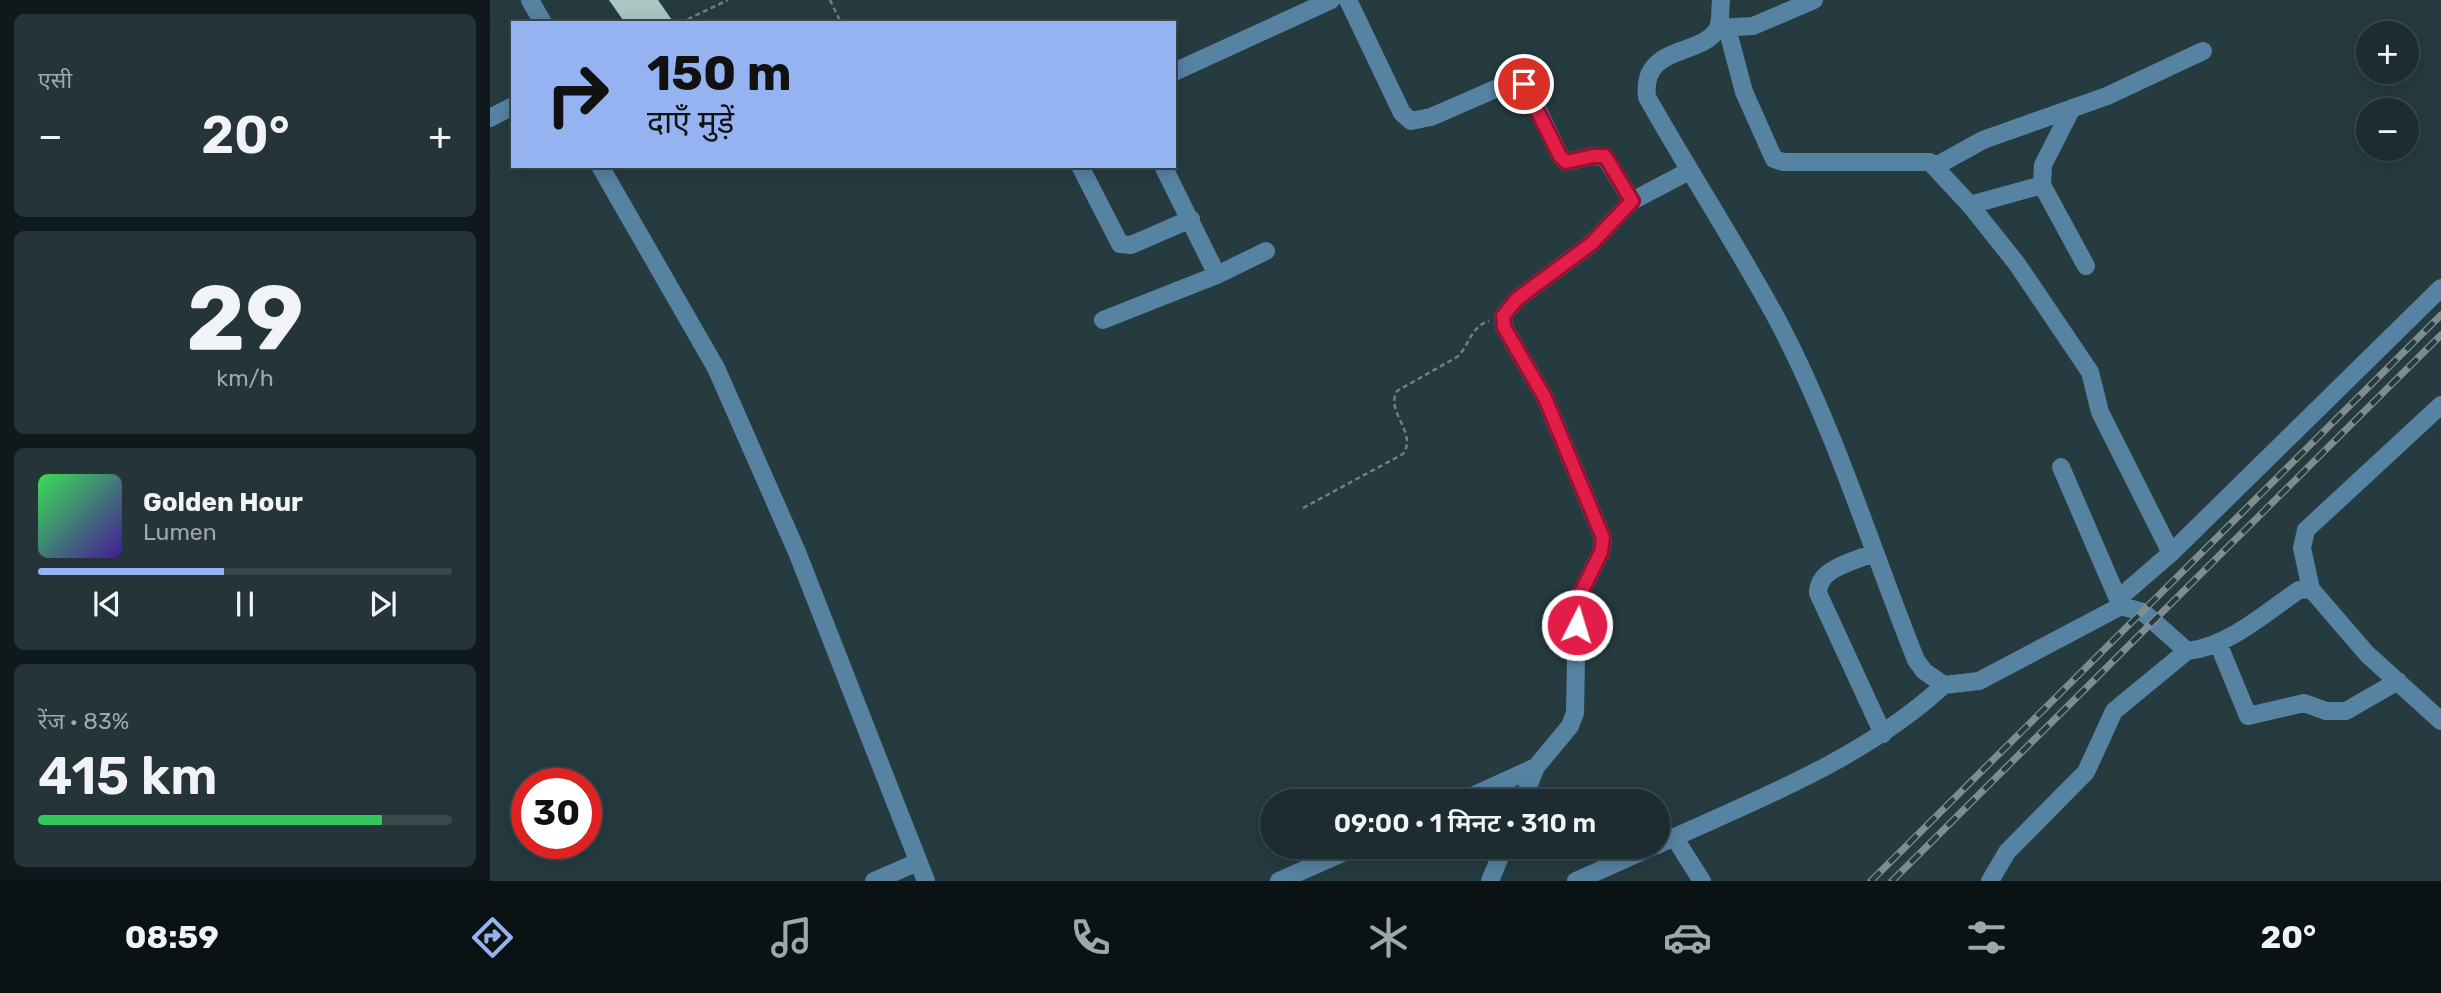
<!DOCTYPE html>
<html lang="hi">
<head>
<meta charset="utf-8">
<style>
  :root { --surface:#1c2c30; --page:#253438; --text:#f1f3f6; --muted:#a0a7ab; --line:#3a484c; --accent:#95b2f1 }
  body { margin:0; font-family:Rubik,"Noto Sans Devanagari",sans-serif; background:var(--page); color:var(--text); height:100vh; display:flex; flex-direction:column; font-size:26px; white-space:nowrap }
  * { box-sizing:border-box; margin:0 }
  p { font-size:23px; color:var(--muted) }
  .icon { flex:none; width:38px; height:38px; fill:none; stroke:currentColor; stroke-width:2; stroke-linecap:round; stroke-linejoin:round }
  .map { position:relative; flex:1; overflow:hidden }
  .side { display:flex; flex-direction:column; gap:14px; padding:14px; background:#0f181a; width:490px }
  .side>* { flex:none }
  .guide { position:absolute; left:21px; top:21px; width:665px; height:147px; border-radius:0px; box-shadow:0 4px 18px #0003,0 0 0 2px var(--line); background:#95b2f1; color:#111; overflow:hidden }
  .controls { position:absolute; left:1866px; top:21px; display:grid; gap:14px }
  .controls a { display:grid; place-items:center; width:63px; height:63px; border-radius:50%; background:var(--surface); box-shadow:0 4px 18px #0003,0 0 0 2px var(--line); font-size:35px }
  .speed { position:absolute; left:21px; top:768px; display:flex; gap:14px; font-size:35px; font-weight:700; text-align:center }
  .speed>* { display:grid; place-content:center; width:91px; height:91px; border-radius:50%; background:var(--surface); box-shadow:0 4px 18px #0003,0 0 0 2px var(--line); line-height:1 }
  .speed .limit { border:10px solid #d22; background:#fff; color:#111 }
  .pin { position:absolute; display:grid; place-items:center; width:60px; height:60px; color:#fff; margin:-30px; border:4px solid #fff; border-radius:50%; box-shadow:0 2px 7px #0007 }
  .me { position:absolute; width:77px; margin:-38px; rotate:5deg; stroke-linejoin:round; filter:drop-shadow(0 0 5px #0008) }
  .turn { display:flex; align-items:center; gap:24px; height:147px; padding:0 21px; font-size:32px }
  .turn .icon { width:91px; height:91px; stroke-width:2.5 }
  .turn b { display:block; font-size:49px; line-height:60px }
  .big { font-size:52px; font-weight:600; line-height:1.1 }
  .side .tile { flex:1; display:flex; flex-direction:column; justify-content:center; gap:10px; min-width:0; padding:0 24px; border-radius:10px; background:var(--page) }
  .side .dial { align-items:center; gap:0 }
  .dial b { font-size:91px; line-height:1 }
  .song { display:flex; align-items:center; gap:21px }
  .cover { width:84px; height:84px; border-radius:10px; background:linear-gradient(135deg,hsl(130 70% 55%),hsl(260 70% 35%)) }
  .played { height:7px; border-radius:4px; background:linear-gradient(90deg,var(--accent) 45%,var(--line) 45%) }
  .keys { display:flex; justify-content:space-around; direction:ltr }
  .heat { display:flex; justify-content:space-between; align-items:center; font-size:38px; direction:ltr }
  .charge { height:10px; border-radius:5px; background:linear-gradient(90deg,#34c759 83%,var(--line) 0) }
  .trip { position:absolute; left:770px; top:789px; width:410px; height:70px; border-radius:35px; background:var(--surface); box-shadow:0 4px 18px #0003,0 0 0 2px var(--line); font-weight:600; line-height:70px; text-align:center }
  .tab-bar { display:flex; height:112px; justify-content:space-around; align-items:center; background:#0b1213; color:var(--muted) }
  .tab-bar .icon { width:49px; height:49px }
  .tab-bar .active { color:var(--accent) }
  .tab-bar b { font-size:32px; color:var(--text) }
  main { display:flex; flex:1; min-height:0 }
  .map>svg:first-child { display:block }
  .building { fill:#acc6c1 }
  .lines { fill:none; stroke-linecap:round; stroke-linejoin:round }
  .path { stroke:#6e8185; stroke-width:2.5; stroke-dasharray:5 3.5; stroke-linecap:butt }
  .minor { stroke:#5783a3; stroke-width:18 }
  .rail-casing { stroke:#7c8e92; stroke-width:7 }
  .rail { stroke:#253b40; stroke-width:4.5; stroke-dasharray:13; stroke-linecap:butt }
  .route-casing { stroke:#92132f; stroke-width:18 }
  .route { stroke:#e11d48; stroke-width:12 }
</style>
</head>
<body>
<main>
<section class="side">
<div class="tile"><p>एसी</p>
<div class="heat"><a>−</a><b class="big">20°</b><a>+</a></div>
</div>
<div class="tile dial"><b>29</b><p>km/h</p></div>
<div class="tile">
<div class="song"><i class="cover"></i><div><b>Golden Hour</b><p>Lumen</p></div></div>
<div class="played"></div>
<div class="keys"><svg class="icon" aria-label="previous" viewBox="0 0 24 24"><path d="M18 5L8 12l10 7zM5 5v14"/></svg><svg class="icon" aria-label="pause" viewBox="0 0 24 24"><path d="M8 5v14M16 5v14"/></svg><svg class="icon" aria-label="next" viewBox="0 0 24 24"><path d="M6 5l10 7-10 7zM19 5v14"/></svg></div>
</div>
<div class="tile"><p>रेंज · 83%</p><b class="big">415 km</b><div class="charge"></div></div>
</section>
<div class="map">
<svg width="1951" height="881" viewBox="0 0 1951 881">
  <rect width="100%" height="100%" fill="#253b40"/>
  <path class="building" d="M119 0H168L184 23H135Z"/>
  <g class="lines">
    <path class="path" d="M340 0 351 23
      M190 23 238 0
      M813 508 913 454C928 433 895 412 907 391L967 357C980 345 980 327 999 321"/>
    <path class="minor" d="M40 0 53 23
      M858 0 912 113 921 121 941 117 1026 80 1034 84 1039 91 1070 156 1076 162 1103 156 1115 157 1142 201
      M1231 0C1230 8 1231 21 1228 28 1212 58 1151 43 1157 97 1199 172 1247 245 1288 321 1345 429 1381 548 1426 660L1434 671 1454 685 1489 681 1631 606 1653 612 1697 651C1738 647 1776 612 1809 590L1821 589 1877 654 1951 721
      M1228 28 1263 26 1324 0
      M1237 28 1254 92 1284 159 1293 162H1440L1480 205 1527 264 1600 372 1610 412 1681 553
      M684 72 841 0
      M1582 108 1553 165 1552 185 1596 266
      M0 118 23 106
      M110 166 226 368 307 552 436 881
      M590 166 630 244 641 245 701 219
      M673 166 727 275
      M1446 166 1493 140 1617 96 1713 51
      M1480 205 1552 185
      M613 320 727 275 776 251
      M1571 467 1631 606
      M1383 553C1363 562 1328 568 1328 593L1393 734
      M1821 589 1812 548 1816 530 1951 405
      M1628 599 1681 553 1951 288
      M1728 643 1758 716 1814 703 1836 711H1856L1908 681
      M1046 767 1080 726 1085 713 1087 601 1111 552 1113 538 1055 398 1014 327 1013 316 1027 299 1101 244 1142 201 1199 171
      M969 802 1046 767 1032 802
      M1184 837 1212 881
      M1167 845C1266 800 1374 759 1454 685
      M384 881 428 862
      M789 881 866 847
      M1000 881 1014 847
      M1086 881 1162 847
      M1500 881 1517 852 1596 772 1624 711 1697 651"/>
    <g class="rail-casing">
      <path id="rail" d="M1381 881 1951 315
        M1402 881 1951 335"/>
    </g>
    <use href="#rail" class="rail"/>
  </g>
  <g class="lines">
    <g class="route-casing">
      <path id="route" d="M1034 84 1070 156 1076 162 1103 156H1115L1142 201 1101 244 1027 299 1013 316 1014 327 1055 398 1113 538 1111 552 1087 601V625"/>
    </g>
    <use href="#route" class="route"/>
  </g>
</svg>
<div class="controls">
<a>+</a>
<a>−</a>
</div>
<div class="speed"><div class="limit">30</div></div>
<div class="pin" style="left:1034px;top:84px;background:#d93025"><svg class="icon" aria-label="arrive" viewBox="0 0 24 24"><path d="M6 21V4h12l-3 4 3 4H6"/></svg></div>
<svg class="me" style="left:1087px;top:625px" viewBox="-20 -20 40 40"><circle r="17" fill="#e11d48" stroke="#fff" stroke-width="3"/><path d="M0-11L8 9 0 5-8 9z" fill="#fff"/></svg>
<div class="trip">09:00 · 1 मिनट · 310 m</div>
<div class="guide">
<div class="turn"><svg class="icon" aria-label="right" viewBox="0 0 24 24"><path d="M7 20v-9h11M14 6l5 5-5 5"/></svg><div><b>150 m</b>दाएँ मुड़ें</div></div>
</div>
</div>
</main>
<nav class="tab-bar">
<b>08:59</b>
<svg class="icon active" aria-label="directions" viewBox="0 0 24 24"><path d="M12 3l9 9-9 9-9-9zM9 14v-3h6M13 9l2 2-2 2"/></svg>
<svg class="icon" aria-label="music" viewBox="0 0 24 24"><path d="M9 18V5l10-2v13"/><circle cx="6" cy="18" r="3"/><circle cx="16" cy="16" r="3"/></svg>
<svg class="icon" aria-label="phone" viewBox="0 0 24 24"><path d="M5 4h4l2 5-3 2q2 4 5 5l2-3 5 2v4C11 20 4 13 5 4z"/></svg>
<svg class="icon" aria-label="climate" viewBox="0 0 24 24"><path d="M12 3v18M4 7l16 10M4 17L20 7"/></svg>
<svg class="icon" aria-label="car" viewBox="0 0 24 24"><path d="M5 17H2v-5l4-1 3-4h7l3 4 3 1v5h-3M9 17h6M6 11h13"/><circle cx="7" cy="17" r="2"/><circle cx="17" cy="17" r="2"/></svg>
<svg class="icon" aria-label="filters" viewBox="0 0 24 24"><path d="M4 7h16M4 17h16"/><circle cx="9" cy="7" r="2"/><circle cx="15" cy="17" r="2"/></svg>
<b>20°</b>
</nav>
</body>
</html>
